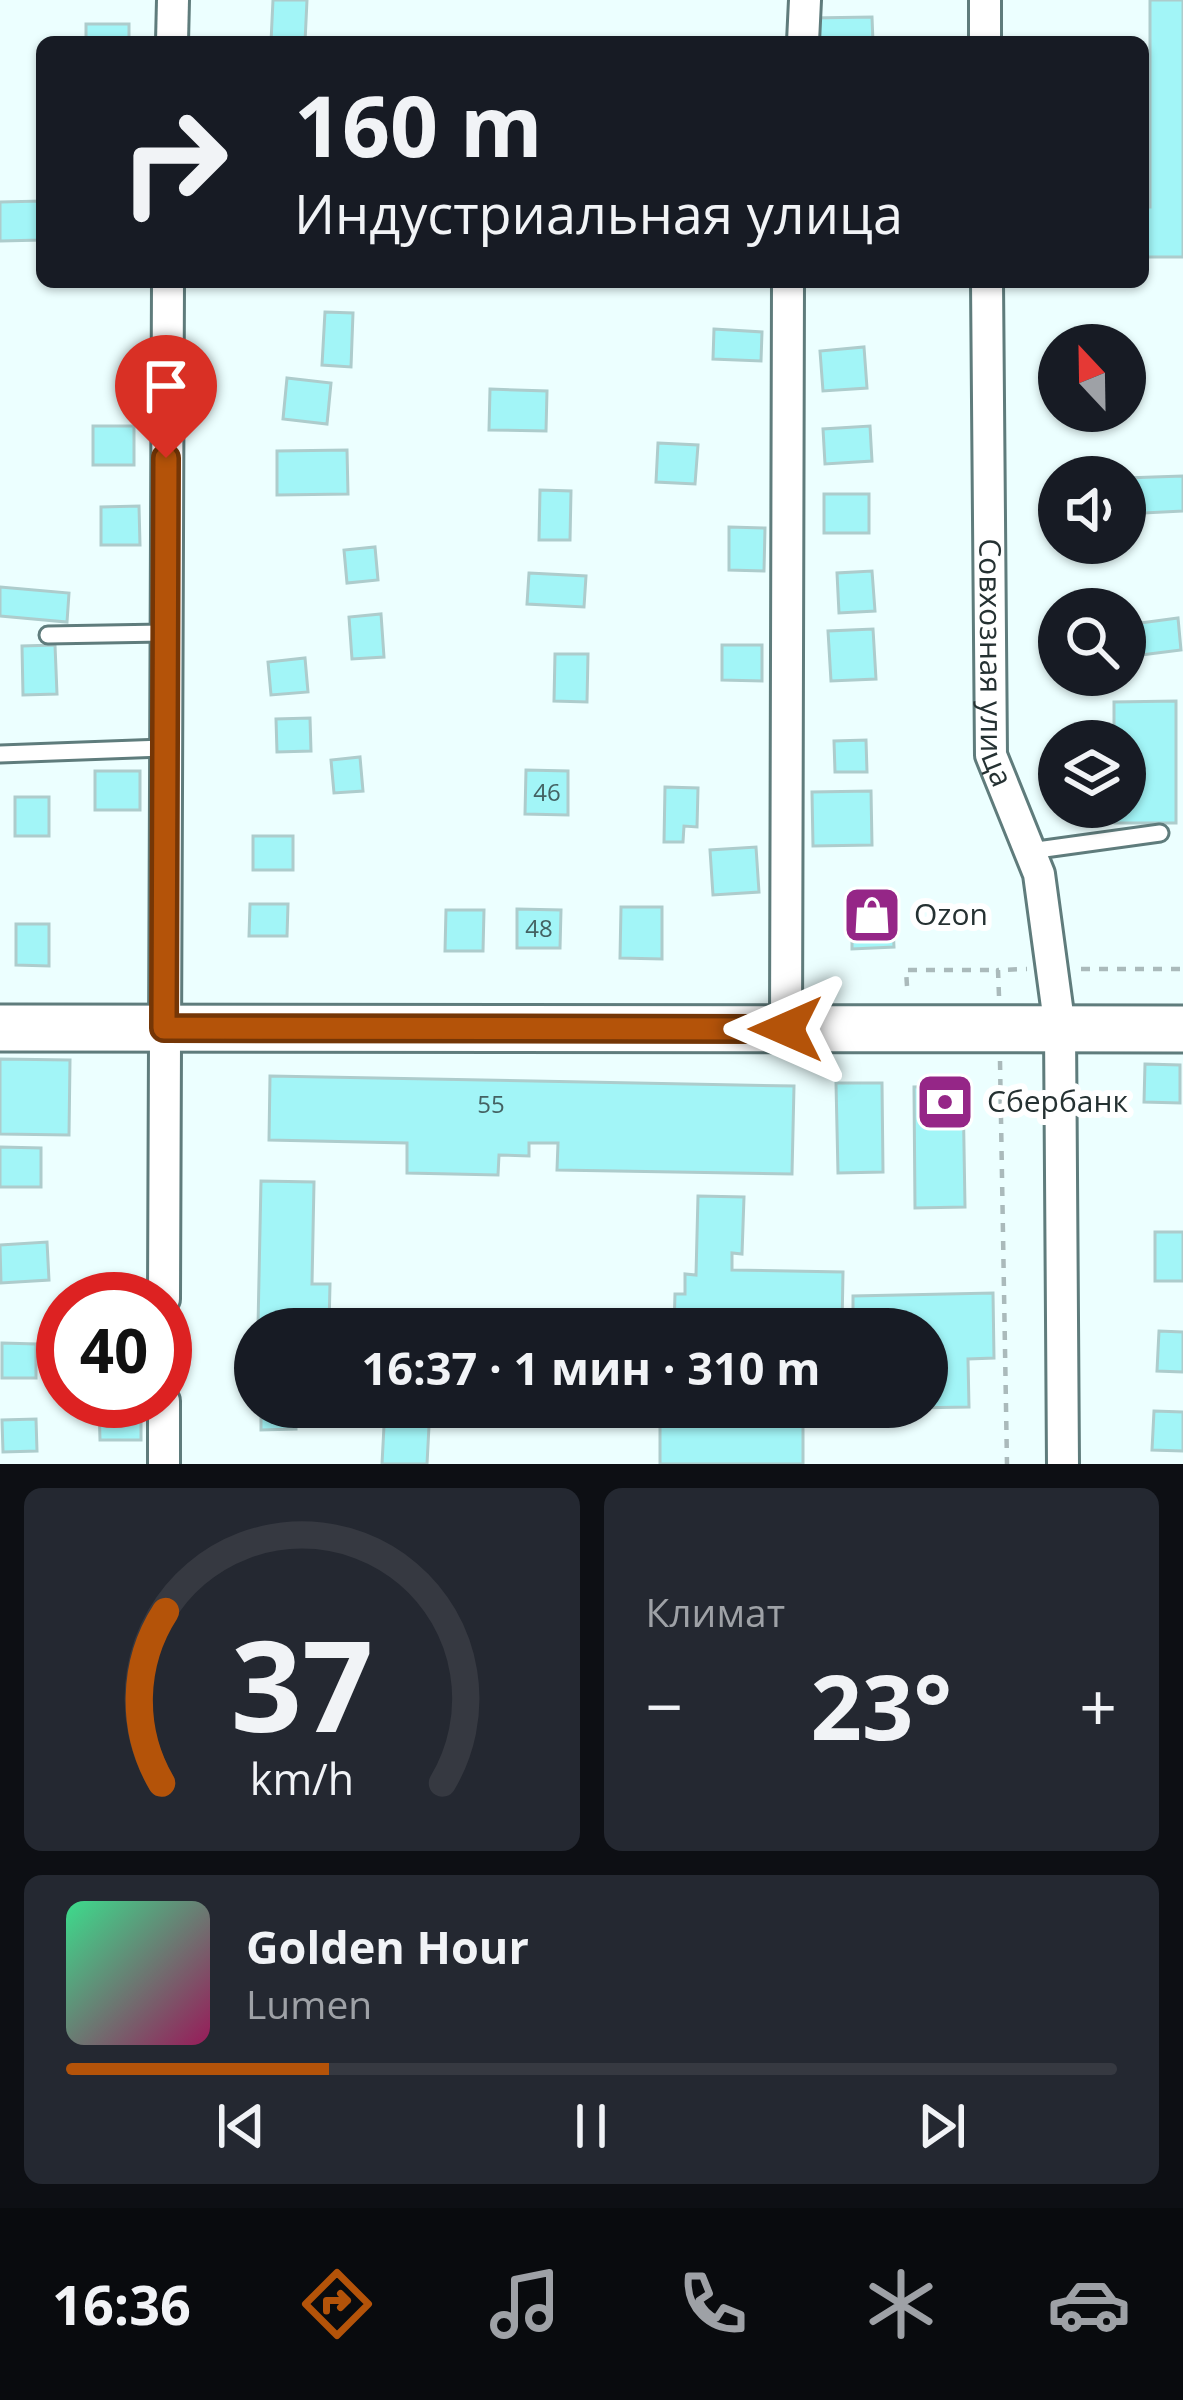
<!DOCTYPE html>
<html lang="ru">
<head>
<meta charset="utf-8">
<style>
  :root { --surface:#171b24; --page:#242831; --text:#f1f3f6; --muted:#9ea1a6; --line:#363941; --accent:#b45309 }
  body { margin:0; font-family:"Open Sans",sans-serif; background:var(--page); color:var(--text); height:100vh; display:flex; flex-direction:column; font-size:45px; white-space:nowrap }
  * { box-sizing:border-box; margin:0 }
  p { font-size:39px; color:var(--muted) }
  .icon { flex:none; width:66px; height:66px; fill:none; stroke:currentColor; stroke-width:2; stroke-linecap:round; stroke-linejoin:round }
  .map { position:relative; height:1464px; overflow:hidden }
  .sheet { display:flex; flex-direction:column; gap:24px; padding:24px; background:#0d0f14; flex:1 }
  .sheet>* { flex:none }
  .hud { position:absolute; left:36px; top:36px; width:1113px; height:252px; border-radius:18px; box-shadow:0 3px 9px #0004; background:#171b24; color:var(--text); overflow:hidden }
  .needle { width:78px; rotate:338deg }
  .tools { position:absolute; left:1038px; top:324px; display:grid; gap:24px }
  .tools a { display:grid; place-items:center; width:108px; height:108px; border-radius:50%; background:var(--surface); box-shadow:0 3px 9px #0004; font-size:60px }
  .speed { position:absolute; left:36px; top:1272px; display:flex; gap:24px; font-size:60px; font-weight:700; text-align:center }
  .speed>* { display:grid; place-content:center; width:156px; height:156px; border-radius:50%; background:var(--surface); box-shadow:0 3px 9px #0004; line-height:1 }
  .speed .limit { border:18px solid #d22; background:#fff; color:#111 }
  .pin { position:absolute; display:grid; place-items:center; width:102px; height:102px; color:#fff; margin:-123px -51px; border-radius:50% 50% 50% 0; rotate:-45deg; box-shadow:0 0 12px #0007 }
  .pin .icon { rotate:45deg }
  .me { position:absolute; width:132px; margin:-66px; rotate:270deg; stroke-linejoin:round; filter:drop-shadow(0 0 9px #0008) }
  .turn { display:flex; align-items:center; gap:42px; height:252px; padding:0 60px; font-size:54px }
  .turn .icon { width:156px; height:156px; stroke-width:2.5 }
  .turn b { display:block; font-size:84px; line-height:102px }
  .big { font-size:90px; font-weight:700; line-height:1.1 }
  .sheet .widget { flex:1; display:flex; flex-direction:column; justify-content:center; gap:18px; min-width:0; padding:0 42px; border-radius:18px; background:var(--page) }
  .sheet .dial { align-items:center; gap:0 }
  .dial svg { height:312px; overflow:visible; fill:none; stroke:var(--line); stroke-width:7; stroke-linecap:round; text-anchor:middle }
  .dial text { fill:var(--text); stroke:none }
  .song { display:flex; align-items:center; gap:36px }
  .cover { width:144px; height:144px; border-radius:18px; background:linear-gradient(135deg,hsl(150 70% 55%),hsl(330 70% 35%)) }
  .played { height:12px; border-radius:6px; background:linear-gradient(90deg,var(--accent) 25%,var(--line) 25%) }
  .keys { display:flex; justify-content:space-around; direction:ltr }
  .heat { display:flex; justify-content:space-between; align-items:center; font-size:66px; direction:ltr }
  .sheet .tiles { flex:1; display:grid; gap:24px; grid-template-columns:1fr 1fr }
  .widget:last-child { grid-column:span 2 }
  .trip { position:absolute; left:234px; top:1308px; width:714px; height:120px; border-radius:60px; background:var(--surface); box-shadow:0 3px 9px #0004; font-weight:700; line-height:120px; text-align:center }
  .dock { display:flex; height:192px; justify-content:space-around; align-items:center; background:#090b0e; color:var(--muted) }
  .dock .icon { width:84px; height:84px }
  .dock .on { color:var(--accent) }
  .dock b { font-size:54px; color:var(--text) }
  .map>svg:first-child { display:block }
  .building { fill:#a2f5f7; stroke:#adcccc; stroke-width:3 }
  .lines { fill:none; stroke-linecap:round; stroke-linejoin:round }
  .lane-casing { stroke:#5f7c7c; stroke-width:21 }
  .street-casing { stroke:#5f7c7c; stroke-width:36 }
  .secondary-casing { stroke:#5f7c7c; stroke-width:51 }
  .path { stroke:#aababb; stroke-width:4.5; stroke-dasharray:9 9; stroke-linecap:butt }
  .lane { stroke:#fff; stroke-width:15 }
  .street { stroke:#fff; stroke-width:30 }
  .secondary { stroke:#fff; stroke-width:45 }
  .route-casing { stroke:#753606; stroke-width:30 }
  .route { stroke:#b45309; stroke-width:21 }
  .labels { text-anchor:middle; stroke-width:12; stroke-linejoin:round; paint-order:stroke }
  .number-label { font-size:24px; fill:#446263 }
  .street-label { font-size:30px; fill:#253132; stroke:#fff }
  .poi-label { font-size:30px; fill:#253132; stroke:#fff; text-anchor:start }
</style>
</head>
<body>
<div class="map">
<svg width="1183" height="1464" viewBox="0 0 1183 1464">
  <rect width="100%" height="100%" fill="#ecffff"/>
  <path class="building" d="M273 0H307L305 42H271Z
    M1150 0H1183V257H1143V207H1150Z
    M872 17 873 42H812L811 18Z
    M86 24H129V42H86Z
    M42 201V240L0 241V202Z
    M325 312 353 313 351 367 322 365Z
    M714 329 762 332 761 361 713 359Z
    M864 347 867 388 823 391 820 351Z
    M287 378 331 383 327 424 283 419Z
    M490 389 547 391 546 431 489 430Z
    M93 426H134V465H93Z
    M870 426 872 461 825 464 823 429Z
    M658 443 698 445 695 484 656 482Z
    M347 450 348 494 277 495V451Z
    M1183 476V511L1125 514V478Z
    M540 490 571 491 570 540H539Z
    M824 494H869V533H824Z
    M139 506 140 545H101V507Z
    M729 527 765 528 764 571 729 570Z
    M375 547 378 580 347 583 344 550Z
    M872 571 875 611 839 613 837 573Z
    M529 573 586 576 584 607 527 604Z
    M0 587 69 593 67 622 0 616Z
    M381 614 384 657 352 659 349 617Z
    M1178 618 1181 650 1125 657V625Z
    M873 629 876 679 831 681 828 631Z
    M55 645 57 694 23 695 22 646Z
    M722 645H762V681L722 680Z
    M555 654H588L587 702 554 701Z
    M305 658 308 692 271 695 268 662Z
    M1176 701V823H1115V807H1125V741H1114V702Z
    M310 718 311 751 277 752 276 719Z
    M866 740 867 772H835L834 741Z
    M360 757 363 791 334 793 331 760Z
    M526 770 568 771V815L525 814Z
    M95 771H140V810H95Z
    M665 787 698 788 697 827 684 826 683 842H664Z
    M871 791 872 845 813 846 812 792Z
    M15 797H49V836H15Z
    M253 836H293V870H253Z
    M756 847 759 892 713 895 710 850Z
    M852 903 892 904 894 947 852 949Z
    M250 904H288L287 936H249Z
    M621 907H662V959L620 958Z
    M517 909 561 910 560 948H517Z
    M446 910H484L483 951H445Z
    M16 924H49V966L16 965Z
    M0 1059 70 1060 69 1135 0 1134Z
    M1145 1064 1180 1065V1103L1144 1102Z
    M270 1076 794 1086 792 1174 557 1170 558 1143H529V1156L499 1155 498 1175 407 1173V1143L269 1140Z
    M836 1083H882L883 1172 838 1173Z
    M963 1086 965 1207 915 1208 914 1087Z
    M0 1147 41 1148V1187H0Z
    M261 1181 314 1182 312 1284H330L329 1327 258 1326Z
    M698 1196 744 1197 742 1254 732 1253V1270L843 1272 842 1326 726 1324V1329H674L675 1294H685V1274L696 1275Z
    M1155 1232H1183V1281H1155Z
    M47 1242 49 1280 1 1283 0 1245Z
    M993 1293 994 1358 968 1359 969 1407 849 1409 927 1407V1329H853V1296Z
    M1159 1331 1183 1332V1372L1157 1371Z
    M2 1343 36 1344V1378H2Z
    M99 1404H141V1440H100Z
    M261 1407H295L296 1429 261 1430Z
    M385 1407H430L427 1464H382Z
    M660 1407H849V1409L803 1408V1464H660Z
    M1154 1411 1183 1412V1451L1152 1450Z
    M36 1419 37 1451 3 1452 2 1420Z"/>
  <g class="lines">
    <g class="lane-casing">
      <path id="lane" d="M48 635 163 633
        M0 754 163 748
        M1030 851 1160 833"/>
    </g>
    <g class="street-casing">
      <g id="street">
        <path d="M985 0V42"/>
        <path d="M172 42 173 0"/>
        <path d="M803 42 805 0"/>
        <path id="s1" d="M987 282 991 755 1039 874 1060 1029 1063 1464"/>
        <path d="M786 1029 788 282"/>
        <path d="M164 1299 168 282"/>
        <path d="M164 1401V1464"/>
      </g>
    </g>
    <g class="secondary-casing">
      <path id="secondary" d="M0 1028 1183 1029"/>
    </g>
    <path class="path" d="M1081 969H1183
      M907 986 906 970H998
      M999 996 998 970 1027 969
      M1000 1061 1007 1464"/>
    <use href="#lane" class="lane"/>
    <use href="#street" class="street"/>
    <use href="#secondary" class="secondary"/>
  </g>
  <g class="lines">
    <g class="route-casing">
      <path id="route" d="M166 458 164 1028 786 1029"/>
    </g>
    <use href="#route" class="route"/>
  </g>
  <defs>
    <g id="shop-square" transform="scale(3)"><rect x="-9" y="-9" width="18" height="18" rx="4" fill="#952687" stroke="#fff"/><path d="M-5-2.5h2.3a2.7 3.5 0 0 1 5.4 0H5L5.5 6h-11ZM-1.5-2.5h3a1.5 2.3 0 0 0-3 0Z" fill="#fff"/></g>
    <g id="bank-square" transform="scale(3)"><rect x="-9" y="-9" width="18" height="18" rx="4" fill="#952687" stroke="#fff"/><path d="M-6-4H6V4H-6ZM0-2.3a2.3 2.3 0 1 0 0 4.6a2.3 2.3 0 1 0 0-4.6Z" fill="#fff"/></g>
  </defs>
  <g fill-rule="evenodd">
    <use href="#shop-square" x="872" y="915"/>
    <use href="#bank-square" x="945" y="1102"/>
  </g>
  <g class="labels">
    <g class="number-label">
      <text x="547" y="801">46</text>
      <text x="539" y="937">48</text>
      <text x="491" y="1113">55</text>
    </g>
    <g class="street-label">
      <text dy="10" stroke="none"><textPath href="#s1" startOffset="381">Совхозная улица</textPath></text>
    </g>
    <g class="poi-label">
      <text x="914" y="925">Ozon</text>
      <text x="987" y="1112">Сбербанк</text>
    </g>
  </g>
</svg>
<div class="tools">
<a><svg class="needle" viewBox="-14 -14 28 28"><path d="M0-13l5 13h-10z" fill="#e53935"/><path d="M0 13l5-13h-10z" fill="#9ea1a6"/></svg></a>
<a><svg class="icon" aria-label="sound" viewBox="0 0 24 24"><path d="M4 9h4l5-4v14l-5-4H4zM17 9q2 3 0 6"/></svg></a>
<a><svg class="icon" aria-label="search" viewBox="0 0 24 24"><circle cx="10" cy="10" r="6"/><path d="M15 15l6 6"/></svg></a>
<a><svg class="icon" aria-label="layers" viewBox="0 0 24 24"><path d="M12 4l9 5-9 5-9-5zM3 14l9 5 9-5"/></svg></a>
</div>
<div class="speed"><div class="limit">40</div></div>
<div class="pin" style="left:166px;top:458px;background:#d93025"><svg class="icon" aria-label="arrive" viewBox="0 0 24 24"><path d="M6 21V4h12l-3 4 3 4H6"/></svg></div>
<svg class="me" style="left:786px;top:1029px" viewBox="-20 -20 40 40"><path d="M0-17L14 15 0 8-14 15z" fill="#b45309" stroke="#fff" stroke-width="4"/></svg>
<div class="trip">16:37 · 1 мин · 310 m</div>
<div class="hud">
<div class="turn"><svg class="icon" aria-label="right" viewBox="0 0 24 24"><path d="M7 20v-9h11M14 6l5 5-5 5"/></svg><div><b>160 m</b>Индустриальная улица</div></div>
</div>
</div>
<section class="sheet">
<div class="tiles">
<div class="widget dial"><svg viewBox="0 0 100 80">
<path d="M14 69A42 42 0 1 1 86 69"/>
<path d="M14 69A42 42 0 0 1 15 25" stroke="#b45309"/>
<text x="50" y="56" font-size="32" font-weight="700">37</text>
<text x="50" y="72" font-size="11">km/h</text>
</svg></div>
<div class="widget"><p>Климат</p>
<div class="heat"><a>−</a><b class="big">23°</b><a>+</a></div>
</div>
<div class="widget">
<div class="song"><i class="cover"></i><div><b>Golden Hour</b><p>Lumen</p></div></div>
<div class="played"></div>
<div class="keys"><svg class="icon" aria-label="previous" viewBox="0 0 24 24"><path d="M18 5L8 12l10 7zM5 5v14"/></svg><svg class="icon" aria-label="pause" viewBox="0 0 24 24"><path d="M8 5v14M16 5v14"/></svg><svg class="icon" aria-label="next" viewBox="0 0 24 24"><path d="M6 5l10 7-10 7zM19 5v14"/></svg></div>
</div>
</div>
</section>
<nav class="dock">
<b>16:36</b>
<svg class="icon on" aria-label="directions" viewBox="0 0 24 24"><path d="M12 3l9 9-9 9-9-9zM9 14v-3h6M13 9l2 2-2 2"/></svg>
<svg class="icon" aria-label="music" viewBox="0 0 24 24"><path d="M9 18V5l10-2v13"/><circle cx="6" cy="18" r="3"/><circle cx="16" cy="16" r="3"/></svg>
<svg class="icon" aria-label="phone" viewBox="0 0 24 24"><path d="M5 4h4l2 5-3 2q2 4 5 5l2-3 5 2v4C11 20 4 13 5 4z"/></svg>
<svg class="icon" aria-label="climate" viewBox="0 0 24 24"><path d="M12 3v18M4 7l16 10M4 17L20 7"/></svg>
<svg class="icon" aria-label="car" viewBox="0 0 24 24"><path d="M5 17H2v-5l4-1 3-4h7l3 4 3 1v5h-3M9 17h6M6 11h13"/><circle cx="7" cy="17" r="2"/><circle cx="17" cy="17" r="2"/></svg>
</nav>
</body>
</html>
